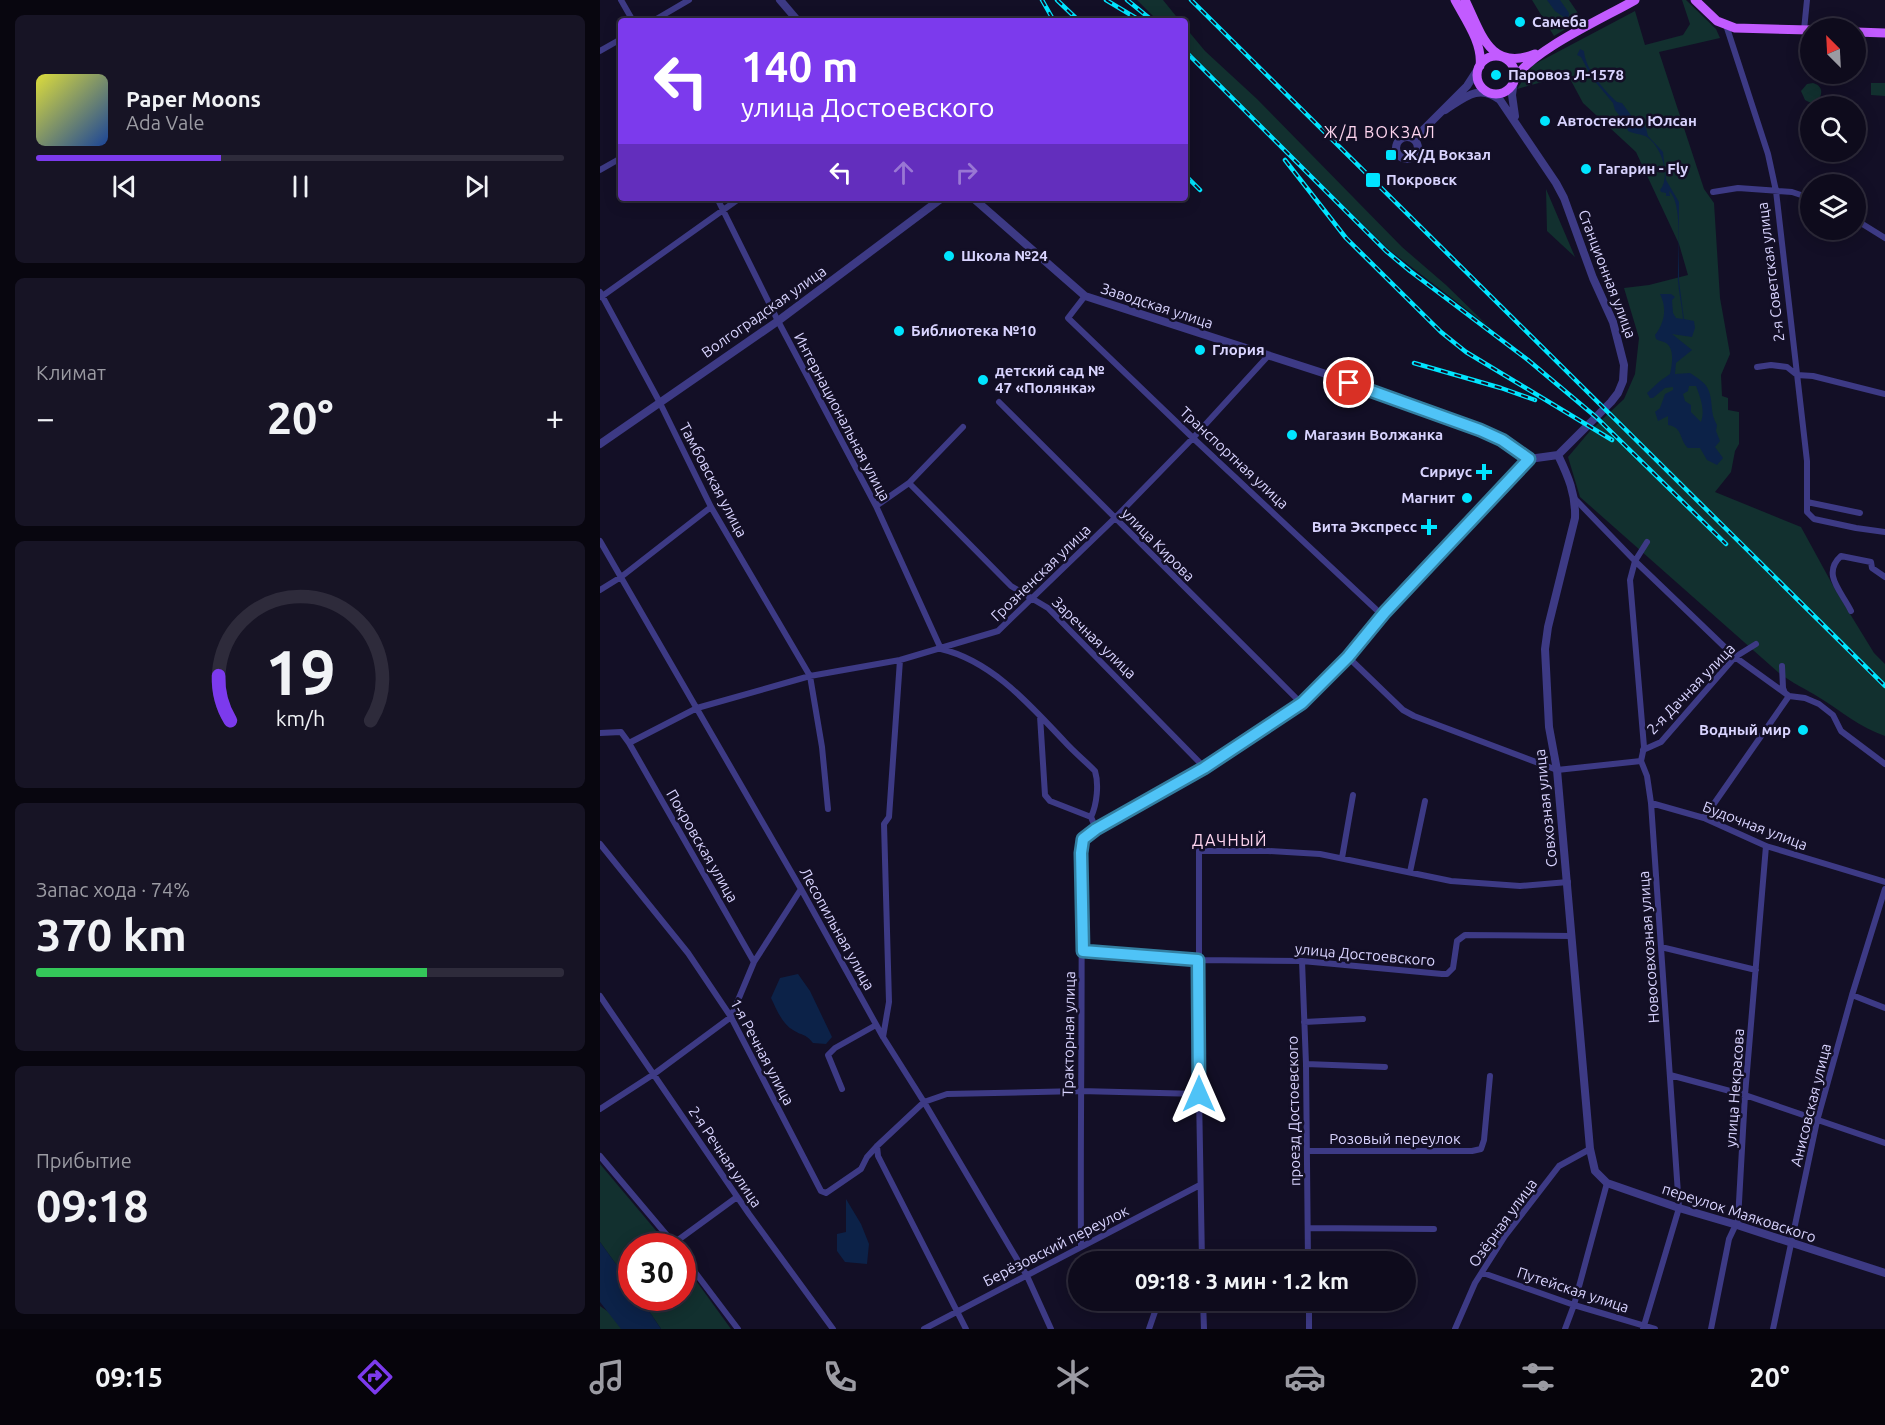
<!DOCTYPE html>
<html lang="ru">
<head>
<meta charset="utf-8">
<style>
  :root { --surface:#0e0b1c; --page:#171425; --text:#f1f3f6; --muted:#9b9ba3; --line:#2e2b3b; --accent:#7c3aed }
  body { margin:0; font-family:Ubuntu,sans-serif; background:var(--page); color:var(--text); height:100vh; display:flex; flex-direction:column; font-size:22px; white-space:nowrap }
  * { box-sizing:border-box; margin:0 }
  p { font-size:20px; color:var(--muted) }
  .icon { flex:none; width:33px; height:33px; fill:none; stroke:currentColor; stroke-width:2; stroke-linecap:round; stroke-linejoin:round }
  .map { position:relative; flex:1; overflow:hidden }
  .side { display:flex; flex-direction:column; gap:15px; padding:15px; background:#08060f; width:600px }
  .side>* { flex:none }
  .guide { position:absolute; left:18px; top:18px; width:570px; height:183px; border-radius:6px; box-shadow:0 3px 15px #0003,0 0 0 2px var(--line); background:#7c3aed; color:#fff; overflow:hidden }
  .needle { width:39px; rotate:336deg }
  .fabs { position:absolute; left:1200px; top:18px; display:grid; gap:12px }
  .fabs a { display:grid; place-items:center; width:66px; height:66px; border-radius:50%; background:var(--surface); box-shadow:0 3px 15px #0003,0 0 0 2px var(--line); font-size:30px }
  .speed { position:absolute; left:18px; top:1233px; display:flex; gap:12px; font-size:30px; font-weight:700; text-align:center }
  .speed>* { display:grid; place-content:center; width:78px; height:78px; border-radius:50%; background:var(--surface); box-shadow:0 3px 15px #0003,0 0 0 2px var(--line); line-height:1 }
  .speed .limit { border:9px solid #d22; background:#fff; color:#111 }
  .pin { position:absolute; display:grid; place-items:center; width:51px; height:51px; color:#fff; margin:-26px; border:3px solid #fff; border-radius:50%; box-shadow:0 2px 6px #0007 }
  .me { position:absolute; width:66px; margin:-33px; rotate:0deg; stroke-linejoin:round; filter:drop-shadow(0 0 4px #0008) }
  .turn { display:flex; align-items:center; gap:21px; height:126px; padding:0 24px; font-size:27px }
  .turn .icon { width:78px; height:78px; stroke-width:2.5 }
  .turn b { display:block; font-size:42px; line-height:51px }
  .lanes { display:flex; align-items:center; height:57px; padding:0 24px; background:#0003; justify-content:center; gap:30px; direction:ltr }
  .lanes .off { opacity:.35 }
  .big { font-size:45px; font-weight:700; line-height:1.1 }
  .side .tile { flex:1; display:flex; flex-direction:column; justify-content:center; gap:9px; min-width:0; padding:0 21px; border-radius:9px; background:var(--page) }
  .side .dial { align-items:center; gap:0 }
  .dial svg { height:156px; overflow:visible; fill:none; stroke:var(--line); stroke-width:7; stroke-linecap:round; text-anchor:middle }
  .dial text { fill:var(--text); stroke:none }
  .song { display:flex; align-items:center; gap:18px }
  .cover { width:72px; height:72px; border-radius:9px; background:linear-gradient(135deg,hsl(60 70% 55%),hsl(220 70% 35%)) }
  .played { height:6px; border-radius:3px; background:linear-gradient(90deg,var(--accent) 35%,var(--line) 35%) }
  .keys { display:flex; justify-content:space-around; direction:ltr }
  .heat { display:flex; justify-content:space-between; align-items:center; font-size:33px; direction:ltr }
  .charge { height:9px; border-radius:4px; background:linear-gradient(90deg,#34c759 74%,var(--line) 0) }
  .trip { position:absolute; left:468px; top:1251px; width:348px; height:60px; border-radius:30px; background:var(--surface); box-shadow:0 3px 15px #0003,0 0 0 2px var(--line); font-weight:700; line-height:60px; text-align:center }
  .tabs { display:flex; height:96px; justify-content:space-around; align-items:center; background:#06040b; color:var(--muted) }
  .tabs .icon { width:42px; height:42px }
  .tabs .on { color:var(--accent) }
  .tabs b { font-size:27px; color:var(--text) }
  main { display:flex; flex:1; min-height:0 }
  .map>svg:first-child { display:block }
  .green { fill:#12302f }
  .water { fill:#0c2248; fill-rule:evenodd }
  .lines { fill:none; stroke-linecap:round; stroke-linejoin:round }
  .minor { stroke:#3d3a85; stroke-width:6 }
  .tertiary { stroke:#3d3a85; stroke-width:8 }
  .primary { stroke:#c25bff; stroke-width:9 }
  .rail-casing { stroke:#00e5ff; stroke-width:4.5 }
  .rail { stroke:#130f26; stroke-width:2; stroke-dasharray:7; stroke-linecap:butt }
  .route-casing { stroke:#337fa1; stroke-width:15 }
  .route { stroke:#4fc3f7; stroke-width:10 }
  .poi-dot { fill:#00e5ff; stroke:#130f26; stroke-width:2 }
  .labels { text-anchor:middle; stroke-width:5; stroke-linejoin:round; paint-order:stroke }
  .poi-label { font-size:15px; font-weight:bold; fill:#d9d4ff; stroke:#130f26; text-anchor:start }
  .street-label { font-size:15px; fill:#d9d4ff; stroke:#130f26 }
  .neighbourhood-label { font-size:16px; letter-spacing:1.5px; fill:#ffd6f0; stroke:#130f26 }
</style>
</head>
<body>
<main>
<section class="side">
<div class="tile">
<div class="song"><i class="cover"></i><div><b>Paper Moons</b><p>Ada Vale</p></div></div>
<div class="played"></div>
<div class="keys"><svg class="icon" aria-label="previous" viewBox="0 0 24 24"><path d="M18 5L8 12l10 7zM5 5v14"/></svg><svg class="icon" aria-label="pause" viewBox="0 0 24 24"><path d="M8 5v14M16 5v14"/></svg><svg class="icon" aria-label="next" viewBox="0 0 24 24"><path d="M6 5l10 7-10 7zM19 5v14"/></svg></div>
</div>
<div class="tile"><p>Климат</p>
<div class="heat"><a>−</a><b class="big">20°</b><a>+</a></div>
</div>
<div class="tile dial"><svg viewBox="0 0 100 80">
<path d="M14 69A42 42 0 1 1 86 69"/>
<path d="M14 69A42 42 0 0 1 8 46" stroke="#7c3aed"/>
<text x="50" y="56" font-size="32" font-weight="700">19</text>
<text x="50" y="72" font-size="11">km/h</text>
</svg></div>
<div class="tile"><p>Запас хода · 74%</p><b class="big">370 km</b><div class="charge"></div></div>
<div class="tile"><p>Прибытие</p><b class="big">09:18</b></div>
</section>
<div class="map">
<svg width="1285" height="1329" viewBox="0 0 1285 1329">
  <rect width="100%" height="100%" fill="#130f26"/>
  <path class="green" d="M537 0H563L580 21H558Z
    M932 0H969L982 19 954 36Z
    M1082 0H1086L1116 29 1120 38 1059 52 1104 189 1114 203 1120 298 1130 354 1121 375 1122 396 1128 398V410L1139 412V444L1135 451 1131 472 1115 492 1201 527 1236 591 1274 653 1285 664V736C1261 728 1241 711 1220 698 1206 689 1192 683 1179 673L980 497 968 457 990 431 1024 399 1035 374 1039 338 1024 288 1049 285 1088 275 1079 244 1036 152 983 103 968 75 917 89 933 65 1035 11 1045 45 1083 35 1090 24Z
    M585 27 605 51 657 99 802 247 846 285 888 326 788 249 585 48Z
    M1213 83C1224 86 1223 96 1216 102L1223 106H1210V125C1200 119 1202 109 1211 103L1205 100 1201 91 1207 84Z
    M1271 83H1285V96L1271 95Z
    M946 189 975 257 947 231Z
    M0 1164 69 1246H32L31 1285 0 1242Z
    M83 1263 89 1271 131 1329H61L40 1298H82Z
    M0 1306 33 1329H0Z"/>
  <path class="water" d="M947 0H960L969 13 968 20 955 11Z
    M980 49 984 51C985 69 1004 90 1017 102L1022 103 1033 118 1038 119 1046 128 1048 136 1063 152 1066 180 1079 202V281L1084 319 1094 321 1095 328 1092 337 1072 334 1092 350 1076 363 1075 374 1090 373C1096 377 1105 382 1108 389 1114 402 1109 412 1117 425L1116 431 1120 441 1115 447 1123 458 1117 465 1107 460 1100 448H1088C1079 440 1083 427 1068 425V416L1058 421 1055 412 1060 408 1065 394 1073 390V387L1065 388 1053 398H1050L1047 393 1060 381 1070 374C1072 365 1075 349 1066 343 1062 341 1059 341 1056 339L1055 335C1065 322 1067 308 1060 294H1071L1075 297 1072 300 1073 313 1076 318 1083 319C1082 306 1079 294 1078 282 1077 261 1084 204 1069 191L1070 196H1066V193L1061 192 1060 190C1071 177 1062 147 1047 137 1042 134 1034 134 1028 131L1026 122 1017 120 1019 115 1015 110 1013 103 992 78 981 57 977 55ZM1089 386H1096C1101 399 1105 410 1101 422L1091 412V405L1085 401 1083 394 1088 391Z
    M198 974 210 991 232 1037 226 1044 213 1043C205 1033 202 1036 193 1030 182 1024 176 1008 171 998L180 978Z
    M246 1199 261 1224 269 1244 267 1264 245 1262 237 1251V1234L246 1232Z
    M0 1242 31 1285 32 1298H40L61 1329H21L0 1302Z"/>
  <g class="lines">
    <path class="minor" d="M21 0 33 21
      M53 21 89 0
      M1126 25 1168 154 1176 191 1207 461V512L1214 519 1256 528 1285 532
      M1204 30 1207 0
      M0 51 21 39
      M0 170 21 158
      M1113 192 1138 188 1192 192 1210 198
      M117 198 178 321 276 506 341 649C392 661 430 705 465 742 474 752 485 761 495 771 499 784 497 804 491 817L496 829
      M1256 220 1285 238
      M0 292 59 401 111 507 210 676 222 747 228 809
      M485 296 468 318 593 438 782 615
      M1 297 140 198
      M1157 367 1171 365 1187 367 1197 375 1213 376 1285 394
      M399 402 701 703
      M309 483 411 586 448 608 605 768
      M976 500 1035 561 1135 657 1189 696 1104 818
      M1207 502 1260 513
      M276 506 309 483 363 427
      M0 541 201 889 283 1037 324 1102 427 1276 451 1329
      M0 590 21 577 111 507
      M1251 611C1242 592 1221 574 1241 556L1271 562 1272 568 1285 577
      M748 657 803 710 814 716 957 770 1041 761
      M1182 666 1183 688 1185 693 1189 696 1205 698 1219 704 1233 715 1241 731 1285 764
      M440 716 445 795 450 801 491 817
      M0 733 21 732 29 743 97 708 210 676 300 660 398 631 514 519 593 438 668 356
      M29 743 154 962
      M1043 750 1061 742 1135 657 1156 644
      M1051 803 1104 818 1166 846 1285 882
      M0 844 88 953 131 1017 221 1191 226 1193 261 1169 267 1157 277 1146 324 1102 347 1094 480 1091 599 1094
      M742 858 753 795
      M810 872 825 801
      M1061 947 1156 970
      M483 951 598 960 702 961 842 974H847L853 968 857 941 865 935 972 936
      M702 961 706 1064 708 1262
      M1252 995 1285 1008
      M0 996 149 1214 233 1329
      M704 1022 763 1019
      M283 1037 289 1002 284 824 289 817 300 660
      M706 1064 785 1067
      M1070 1075 1145 1095 1285 1143
      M242 1089 228 1055 235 1048 276 1025
      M0 1109 54 1074 131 1017 154 962 201 889
      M277 1146 278 1156 366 1329
      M707 1151H872L881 1149 884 1140 890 1076
      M0 1156 76 1246
      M708 1228 834 1229
      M74 1243 137 1197
      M481 1246C480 1115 483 984 481 853L483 839 496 829 605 768 701 703 748 657 785 612 929 459
      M82 1255 138 1329
      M602 1262 599 1094V851H668L720 854 851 881 920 886 968 882
      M883 1273 974 1305 1055 1329
      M603 1300 604 1329
      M709 1300V1329
      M709 1309 786 1308
      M324 1329 600 1185
      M549 1329 559 1300
      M855 1329 875 1283 905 1236 959 1166 990 1149
      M965 1329 974 1305 1007 1183
      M1043 1329 1079 1208 1051 803 1047 776 1041 761 1044 747 1030 580 1035 561 1047 542
      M1111 1329 1129 1239 1138 1220 1145 1095 1166 846
      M1173 1329 1217 1121 1252 995 1285 889"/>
    <path class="tertiary" d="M180 0 198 21
      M914 80 912 95 915 116
      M845 110C864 98 879 83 900 100L956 183 964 198 993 278 1013 322 1024 365 1023 381 1018 393 1011 402 958 455
      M796 148a11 11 0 1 1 22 0a11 11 0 1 1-22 0Z
      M814 139 867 86 880 66
      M373 198 485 296 726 374 863 423 902 440 929 459 958 455
      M0 444 178 321 342 198
      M958 455C968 476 976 494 975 518L948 627 945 649 949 727 957 770 990 1149 995 1171 1007 1183 1079 1208 1137 1225 1285 1273"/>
    <path class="primary" d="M855 0C865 19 883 43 880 66
      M865 0C881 33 890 72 935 54
      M1095 0 1117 21 1135 28 1210 30
      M1256 32 1285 33
      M877 75a19 19 0 1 1 38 0a19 19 0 1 1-38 0Z
      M914 80C930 51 1004 18 1035 0"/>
    <g class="rail-casing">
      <path id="rail" d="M442 0 454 21
        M457 0 479 21
        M506 0 541 21
        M527 0 553 21
        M591 0 1285 686
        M585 51 786 251 810 271 928 360 996 417 1126 544
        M685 160 746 238 841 332 866 352 1012 440
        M585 175 600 190
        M814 363 901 388 935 400"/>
    </g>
    <use href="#rail" class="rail"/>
  </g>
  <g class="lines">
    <g class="route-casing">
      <path id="route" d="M599 1094 598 960 483 951 481 853 483 839 496 829 604 768 702 703 748 657 785 612 929 459 902 440 880 430 749 383"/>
    </g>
    <use href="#route" class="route"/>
  </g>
  <g class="poi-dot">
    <circle cx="920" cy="22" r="6"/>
    <circle cx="896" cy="75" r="6"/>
    <circle cx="945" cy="121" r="6"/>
    <rect x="785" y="149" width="12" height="12" rx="3"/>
    <circle cx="986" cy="169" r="6"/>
    <rect x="765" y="172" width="16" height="16" rx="3"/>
    <circle cx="349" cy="256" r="6"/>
    <circle cx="299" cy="331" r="6"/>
    <circle cx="600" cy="350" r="6"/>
    <circle cx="383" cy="380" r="6"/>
    <circle cx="692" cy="435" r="6"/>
    <path d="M881 463h6v6h6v6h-6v6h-6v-6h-6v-6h6z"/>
    <circle cx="867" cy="498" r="6"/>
    <path d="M826 518h6v6h6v6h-6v6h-6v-6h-6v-6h6z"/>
    <circle cx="1203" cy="730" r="6"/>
  </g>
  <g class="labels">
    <g class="poi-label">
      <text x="932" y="27">Самеба</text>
      <text x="908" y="80">Паровоз Л-1578</text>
      <text x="957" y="126">Автостекло Юлсан</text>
      <text x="803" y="160">Ж/Д Вокзал</text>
      <text x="998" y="174">Гагарин - Fly</text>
      <text x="786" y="185">Покровск</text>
      <text x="361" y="261">Школа №24</text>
      <text x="311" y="336">Библиотека №10</text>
      <text x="612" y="355">Глория</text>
      <text x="395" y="376">детский сад №<tspan x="395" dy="17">47 «Полянка»</tspan></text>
      <text x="704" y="440">Магазин Волжанка</text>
      <text x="872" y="477" text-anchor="end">Сириус</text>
      <text x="855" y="503" text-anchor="end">Магнит</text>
      <text x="817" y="532" text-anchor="end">Вита Экспресс</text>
      <text x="1191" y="735" text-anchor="end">Водный мир</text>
    </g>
    <g class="street-label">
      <text transform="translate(1171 272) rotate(-97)" y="5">2-я Советская улица</text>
      <text transform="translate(1007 274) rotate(69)" y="5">Станционная улица</text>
      <text transform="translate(557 306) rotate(18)" y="5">Заводская улица</text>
      <text transform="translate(164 312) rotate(-35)" y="5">Волгоградская улица</text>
      <text transform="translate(242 417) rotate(62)" y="5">Интернациональная улица</text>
      <text transform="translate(634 458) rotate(43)" y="5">Транспортная улица</text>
      <text transform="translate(113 480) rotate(62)" y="5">Тамбовская улица</text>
      <text transform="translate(558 545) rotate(45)" y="5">улица Кирова</text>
      <text transform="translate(441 573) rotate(-44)" y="5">Грозненская улица</text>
      <text transform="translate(494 638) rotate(44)" y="5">Заречная улица</text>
      <text transform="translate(1091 689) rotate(-46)" y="5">2-я Дачная улица</text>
      <text transform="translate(946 808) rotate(-96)" y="5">Совхозная улица</text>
      <text transform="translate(1155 826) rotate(21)" y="5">Будочная улица</text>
      <text transform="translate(102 846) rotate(60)" y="5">Покровская улица</text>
      <text transform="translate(237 929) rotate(61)" y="5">Лесопильная улица</text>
      <text transform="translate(1049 947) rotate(-94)" y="5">Новосовхозная улица</text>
      <text transform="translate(765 955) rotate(5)" y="5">улица Достоевского</text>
      <text transform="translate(469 1034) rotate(-89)" y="5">Тракторная улица</text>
      <text transform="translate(162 1052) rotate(62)" y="5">1-я Речная улица</text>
      <text transform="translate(1135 1088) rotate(-86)" y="5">улица Некрасова</text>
      <text transform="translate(1211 1105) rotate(-76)" y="5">Анисовская улица</text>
      <text transform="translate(694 1111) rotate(-91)" y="5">проезд Достоевского</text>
      <text x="795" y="1144">Розовый переулок</text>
      <text transform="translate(125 1157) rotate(56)" y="5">2-я Речная улица</text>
      <text transform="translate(1139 1213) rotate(18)" y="5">переулок Маяковского</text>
      <text transform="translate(903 1223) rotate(-54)" y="5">Озёрная улица</text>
      <text transform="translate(456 1246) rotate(-27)" y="5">Берёзовский переулок</text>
      <text transform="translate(973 1290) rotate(18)" y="5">Путейская улица</text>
    </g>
    <g class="neighbourhood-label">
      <text x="780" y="138">Ж/Д ВОКЗАЛ</text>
      <text x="630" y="846">ДАЧНЫЙ</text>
    </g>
  </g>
</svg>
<div class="fabs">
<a><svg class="needle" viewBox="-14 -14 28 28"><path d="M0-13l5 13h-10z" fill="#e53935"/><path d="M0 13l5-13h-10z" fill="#9b9ba3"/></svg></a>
<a><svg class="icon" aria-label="search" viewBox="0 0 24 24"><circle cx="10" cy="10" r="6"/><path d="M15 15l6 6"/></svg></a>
<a><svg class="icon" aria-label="layers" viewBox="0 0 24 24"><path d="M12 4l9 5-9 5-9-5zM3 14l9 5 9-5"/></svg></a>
</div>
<div class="speed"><div class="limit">30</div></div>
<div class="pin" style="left:749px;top:383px;background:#d93025"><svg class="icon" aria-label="arrive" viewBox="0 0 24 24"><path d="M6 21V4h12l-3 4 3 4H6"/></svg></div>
<svg class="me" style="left:599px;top:1094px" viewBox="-20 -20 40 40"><path d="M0-17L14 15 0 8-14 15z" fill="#4fc3f7" stroke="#fff" stroke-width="4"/></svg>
<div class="trip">09:18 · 3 мин · 1.2 km</div>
<div class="guide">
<div class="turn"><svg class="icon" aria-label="left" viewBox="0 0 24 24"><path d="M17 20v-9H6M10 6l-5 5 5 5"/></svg><div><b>140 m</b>улица Достоевского</div></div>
<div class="lanes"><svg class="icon" aria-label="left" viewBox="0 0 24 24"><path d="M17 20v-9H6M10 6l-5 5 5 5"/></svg><svg class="icon off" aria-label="ahead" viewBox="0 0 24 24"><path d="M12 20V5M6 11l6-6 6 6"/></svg><svg class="icon off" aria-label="right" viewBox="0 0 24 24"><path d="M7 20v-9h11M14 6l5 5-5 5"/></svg></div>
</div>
</div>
</main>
<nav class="tabs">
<b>09:15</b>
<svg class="icon on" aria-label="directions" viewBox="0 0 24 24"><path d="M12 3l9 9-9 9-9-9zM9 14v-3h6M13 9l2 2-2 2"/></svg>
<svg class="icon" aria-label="music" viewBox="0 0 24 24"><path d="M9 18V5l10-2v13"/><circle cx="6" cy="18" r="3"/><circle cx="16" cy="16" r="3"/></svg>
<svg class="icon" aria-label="phone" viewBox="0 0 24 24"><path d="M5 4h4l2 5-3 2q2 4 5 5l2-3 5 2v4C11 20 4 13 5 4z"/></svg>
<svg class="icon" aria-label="climate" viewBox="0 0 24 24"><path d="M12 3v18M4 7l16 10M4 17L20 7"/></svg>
<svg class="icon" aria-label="car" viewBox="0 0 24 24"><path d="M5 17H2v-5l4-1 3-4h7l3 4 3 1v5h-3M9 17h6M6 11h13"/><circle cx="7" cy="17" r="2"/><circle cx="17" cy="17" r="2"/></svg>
<svg class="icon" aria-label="filters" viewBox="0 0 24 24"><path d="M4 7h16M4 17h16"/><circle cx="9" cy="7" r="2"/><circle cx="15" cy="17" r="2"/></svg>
<b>20°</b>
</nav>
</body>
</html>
